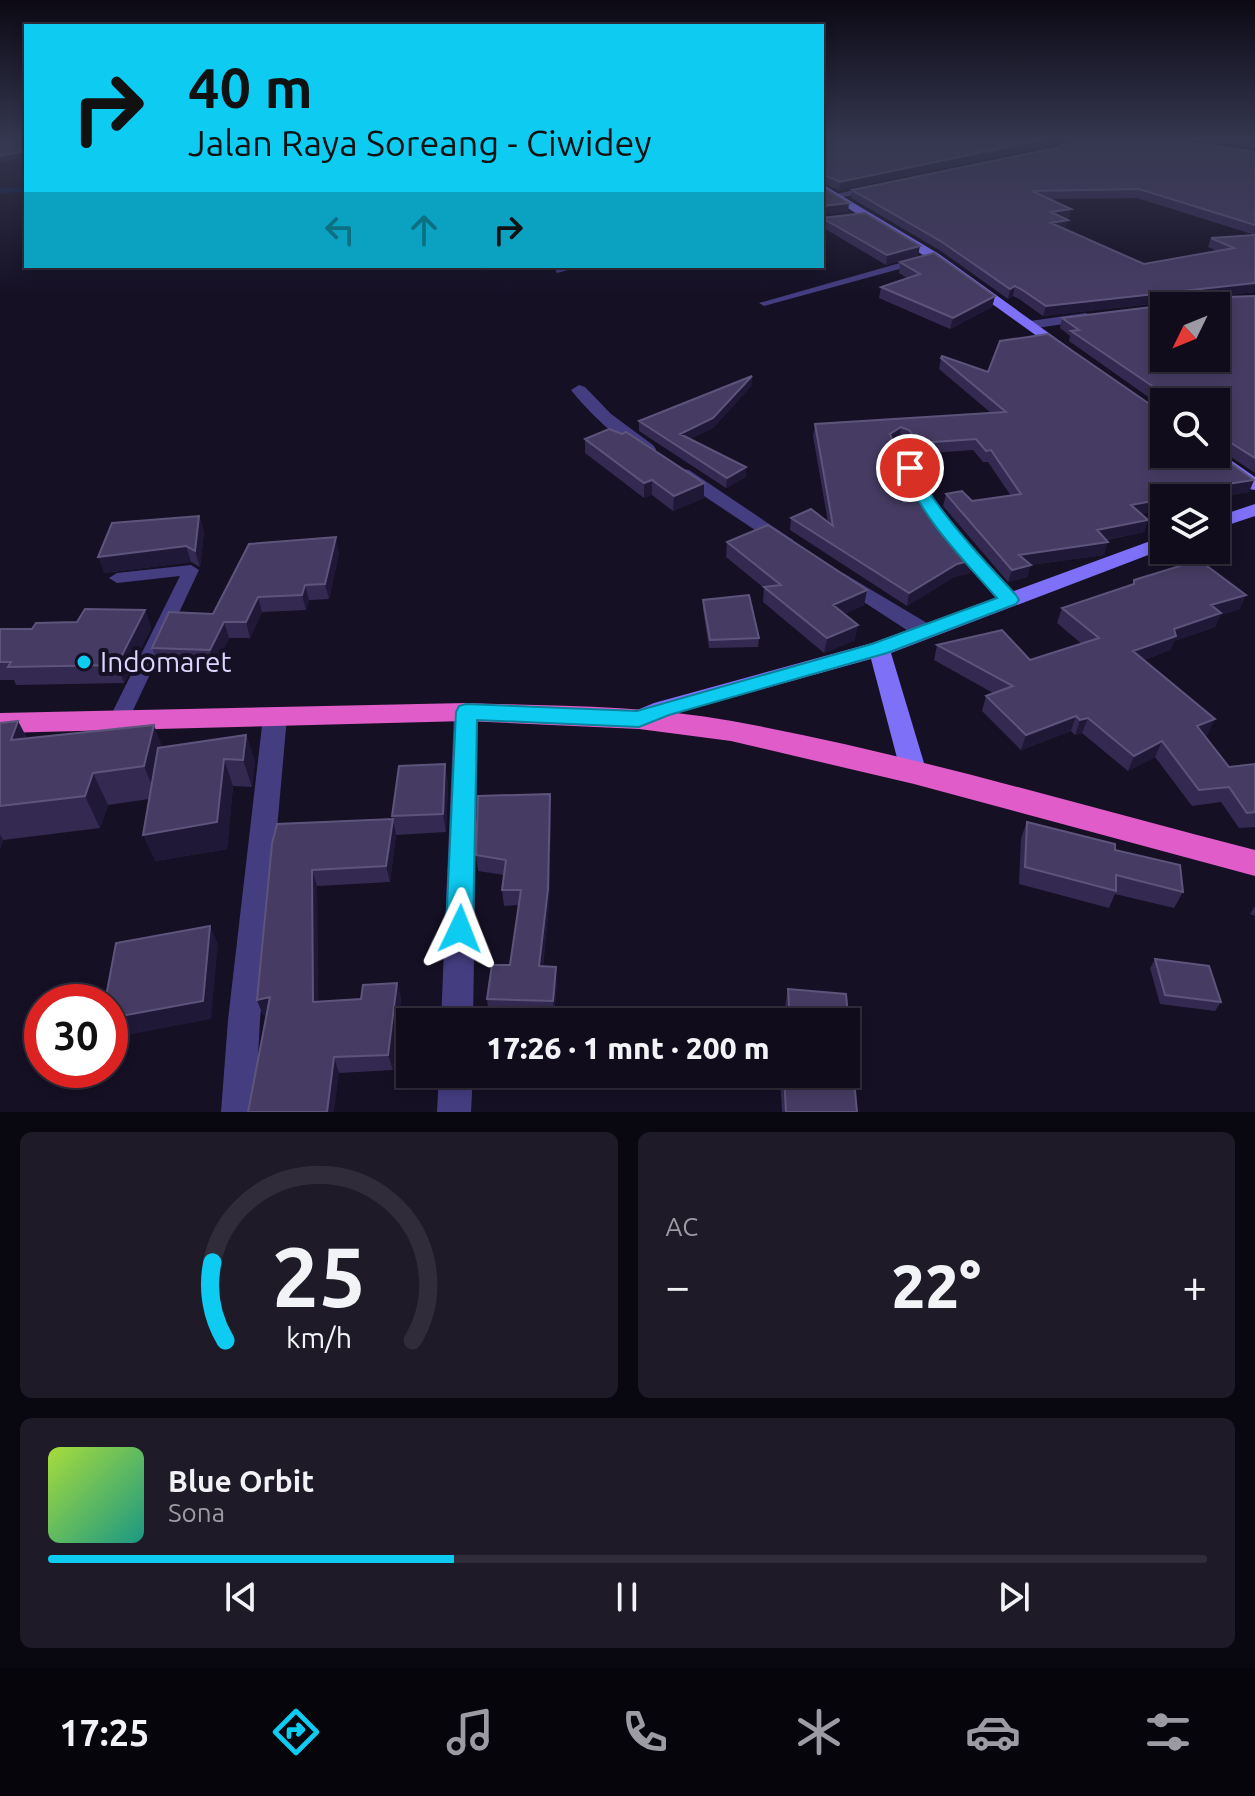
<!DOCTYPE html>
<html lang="id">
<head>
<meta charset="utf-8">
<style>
  :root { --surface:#100c1b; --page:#1e1a28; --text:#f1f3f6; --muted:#9c9ba3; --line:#302c3a; --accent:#0dcbf1 }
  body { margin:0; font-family:Ubuntu,sans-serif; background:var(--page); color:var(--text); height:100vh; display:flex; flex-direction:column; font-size:30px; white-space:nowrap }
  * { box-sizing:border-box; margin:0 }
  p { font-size:26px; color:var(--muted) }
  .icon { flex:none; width:44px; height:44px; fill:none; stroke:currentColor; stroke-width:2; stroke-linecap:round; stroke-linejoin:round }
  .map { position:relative; height:1112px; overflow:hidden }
  .details { display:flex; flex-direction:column; gap:20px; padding:20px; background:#09070f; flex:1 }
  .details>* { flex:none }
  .hud { position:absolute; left:24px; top:24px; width:800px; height:244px; border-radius:0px; box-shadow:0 4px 12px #0003,0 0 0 2px var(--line); background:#0dcbf1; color:#111; overflow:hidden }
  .needle { width:52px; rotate:227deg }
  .fabs { position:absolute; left:1150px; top:292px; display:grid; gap:16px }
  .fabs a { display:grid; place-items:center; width:80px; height:80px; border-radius:0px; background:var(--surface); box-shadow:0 4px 12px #0003,0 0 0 2px var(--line); font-size:40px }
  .speed { position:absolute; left:24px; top:984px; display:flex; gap:16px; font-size:40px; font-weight:700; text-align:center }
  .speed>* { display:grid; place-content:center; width:104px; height:104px; border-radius:50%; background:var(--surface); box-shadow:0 4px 12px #0003,0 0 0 2px var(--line); line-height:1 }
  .speed .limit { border:12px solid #d22; background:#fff; color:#111 }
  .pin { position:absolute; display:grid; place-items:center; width:68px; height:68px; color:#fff; margin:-34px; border:4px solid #fff; border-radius:50%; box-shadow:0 2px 8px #0007 }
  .me { position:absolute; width:88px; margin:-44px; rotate:2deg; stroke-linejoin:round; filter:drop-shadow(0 0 6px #0008) }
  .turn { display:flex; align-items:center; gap:28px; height:168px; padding:0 32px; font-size:36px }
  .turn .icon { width:104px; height:104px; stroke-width:2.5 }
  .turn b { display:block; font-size:56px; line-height:68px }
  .lanes { display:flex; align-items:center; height:76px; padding:0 32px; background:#0003; justify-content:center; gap:40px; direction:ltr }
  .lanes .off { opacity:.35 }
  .big { font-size:60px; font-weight:800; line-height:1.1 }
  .details .widget { flex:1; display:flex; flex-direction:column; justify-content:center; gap:12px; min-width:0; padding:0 28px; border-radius:12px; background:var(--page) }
  .details .dial { align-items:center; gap:0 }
  .dial svg { height:208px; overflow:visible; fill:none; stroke:var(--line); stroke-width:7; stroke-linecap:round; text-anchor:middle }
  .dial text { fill:var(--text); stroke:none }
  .song { display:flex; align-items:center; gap:24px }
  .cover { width:96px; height:96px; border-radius:12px; background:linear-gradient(135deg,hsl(80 70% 55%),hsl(170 70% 35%)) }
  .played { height:8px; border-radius:4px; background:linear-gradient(90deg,var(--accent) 35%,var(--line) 35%) }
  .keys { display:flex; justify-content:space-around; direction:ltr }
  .heat { display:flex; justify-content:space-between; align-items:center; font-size:44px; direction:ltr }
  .details .tiles { flex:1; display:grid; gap:20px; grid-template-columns:1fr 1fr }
  .widget:last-child { grid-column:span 2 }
  .trip { position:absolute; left:396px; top:1008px; width:464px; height:80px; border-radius:0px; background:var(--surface); box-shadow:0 4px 12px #0003,0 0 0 2px var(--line); font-weight:800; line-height:80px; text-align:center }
  .menu { display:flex; height:128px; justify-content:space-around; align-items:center; background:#06050b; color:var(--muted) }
  .menu .icon { width:56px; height:56px }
  .menu .active { color:var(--accent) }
  .menu b { font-size:36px; color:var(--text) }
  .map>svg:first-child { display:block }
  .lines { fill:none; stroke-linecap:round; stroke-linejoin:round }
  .stream { stroke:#0f1f44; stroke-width:5 }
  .service { fill:#443d80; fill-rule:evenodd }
  .minor { fill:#443d80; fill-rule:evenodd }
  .secondary { fill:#7e71f7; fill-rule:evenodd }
  .trunk { fill:#e05cc8; fill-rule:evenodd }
  .wall { fill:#342a51; fill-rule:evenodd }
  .shaded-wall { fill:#201837 }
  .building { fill:#463c63; stroke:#5d547c; stroke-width:2; fill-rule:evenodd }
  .route { fill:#0dcbf1; stroke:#08849d; stroke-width:2 }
  .poi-dot { fill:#0dcbf1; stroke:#151024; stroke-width:3 }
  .labels { text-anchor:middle; stroke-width:8; stroke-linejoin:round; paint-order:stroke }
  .poi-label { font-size:28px; fill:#dcd5fd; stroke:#151024; text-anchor:start }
</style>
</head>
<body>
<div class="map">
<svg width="1255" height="1112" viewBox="0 0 1255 1112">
  <rect width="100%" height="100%" fill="#151024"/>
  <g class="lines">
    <path class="stream" d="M0 191 26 189"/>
    <path class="service" d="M921 257 926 260 925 262 764 306 759 303Z
      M191 565 199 570 128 721 125 726 118 728 111 726 108 721 180 576 117 583 109 578 117 573Z"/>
    <path class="minor" d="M877 185 882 188 881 190 837 198 832 195Z
      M553 266H566L568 270 557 273Z
      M1086 313 1093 317 1091 320 1030 329 1023 325 1030 321Z
      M579 385 585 387 611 414 653 445 656 449 653 453C632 457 584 407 571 390Z
      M900 441C915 445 921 475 928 488 950 528 986 561 1016 595L1020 600 1016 605H1002C954 550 920 514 891 446Z
      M683 469 689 470 793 540 790 544H776L677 478 674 474Z
      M843 573 932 626 935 631 932 636H916L836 584 833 579 836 574Z
      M466 703 474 706 478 712 473 1022H441L454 712 458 706Z
      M275 708 284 711 287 717 260 1020 255 1112H221L228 1020 263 717 266 711Z
      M439 1074H473L471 1112H437Z"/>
    <path class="secondary" d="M822 184 939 254 1071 349 1064 353 1059 352 931 260 822 192Z
      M1216 450 1255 477V490L1249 489 1203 454H1216Z
      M1255 504V516L1216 529V517Z
      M1164 536V549L891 653 927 773 923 780 914 783 905 780 901 773 871 659 670 715 639 728 630 725 627 719 630 713 654 703 872 643Z"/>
    <path class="trunk" d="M466 703C554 706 644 705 732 721 908 753 1082 806 1255 850V876L914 784 731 741 639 729 466 721 0 733V713Z"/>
  </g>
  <path class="wall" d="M1190 139H1255V148Z
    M822 141 824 142 1046 146 839 190 822 183Z
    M1132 142 1255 152V292L1204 298 1255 296V473L1216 447V402H1164V408L1069 341 1070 336 1060 328 1062 318 1168 305 1169 302 1043 316 1019 299 1013 296 1008 299 941 251 851 198 852 190 1051 149ZM1137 198 1255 235 1211 238 1208 247 1217 251 1144 264 1064 229 1066 228 1065 218H1069L1071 209 1050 199Z
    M822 217 918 256 886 265 822 227Z
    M900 262 995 296 992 307 950 329 879 298 881 287 907 278 899 273Z
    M941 358 988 372 1254 480 1249 492 1211 498H1164V510L1142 514 1148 520 1144 532 1106 540 1104 555 1030 565 1027 577 1008 582 943 506 946 494 972 501 1011 496 988 462H983L973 450 917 454 907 442 899 438 893 442 894 445 892 456 896 496 973 560 970 573 954 577 907 606 790 530 791 518 828 522 813 436 815 424 991 413 939 369Z
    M752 385 713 428 690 439 746 467V477L726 488 639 431V421Z
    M585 439 704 498 673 511 652 495 644 498 585 453Z
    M199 516 204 532 200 567 191 562 104 573Z
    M727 542 867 590 864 605 844 614 855 640 824 653 763 602 764 588 726 557Z
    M339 553 329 599 309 600 306 610 262 612 250 638H229L215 666 158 665 152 648 213 614Z
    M1134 580 1240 609 1220 615 1215 627 1174 641 1170 650 1144 660 1208 734 1204 736 1229 767 1255 764V827L1239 828 1221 802 1192 806 1155 757 1128 771 1082 733 1075 735 1071 731 1021 750 982 711 986 696 993 693 934 660 937 645 1030 660 1082 644 1057 623 1062 608 1132 585Z
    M703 600 759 638 758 647 709 648 703 609Z
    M145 610 151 628 124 683 16 685 14 680H0V629H32Z
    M18 721 27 738 163 748 246 735 255 761 252 787 233 786 227 849 155 861 149 799 108 805 100 828 3 840 0 849V723Z
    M448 782 446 832 396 835 390 882 317 886 318 1002 361 999 397 983 401 999 393 1070 339 1073 266 1015H263L257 1000 272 844 393 819 392 816Z
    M550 794 551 809 549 905 543 966 557 982 554 1017 489 1015 487 999 510 965 518 905 504 906 502 890 504 875 478 871 476 855Z
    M1027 822 1115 850 1183 892 1174 908 1115 894 1109 908 1019 884 1021 838Z
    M1255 906V916L1250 914Z
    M1155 959 1221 1002 1215 1011 1160 1004 1150 968Z
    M788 989 846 994 857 1112H782L780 1079 773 1078V1074H846V1022H786L785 1007Z"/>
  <path class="shaded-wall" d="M1045 139H1067L1046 146 839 190 840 182Z
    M26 151V157L0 162V156Z
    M849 203 848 212 822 215 823 206Z
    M1071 209 1069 218 1049 221 1051 212Z
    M1068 220 1066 228 1049 232 1051 223Z
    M920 246 918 256 886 265 887 255Z
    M481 266H512V267L481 271Z
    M1255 283V292L1043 316 1046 306Z
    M1015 286 1013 296 1008 299 1010 289Z
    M995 296 992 307 950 329 953 318Z
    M752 376V385L713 428 680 444V434Z
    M901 427 899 438 888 445 890 434Z
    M746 467V477L726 488 727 478Z
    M652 480V495L644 498V483Z
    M1254 480 1249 492 1211 498H1167L1169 493Z
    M704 483V498L673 511 674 496Z
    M1164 499V510L1126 517 1131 505Z
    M199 516 204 532 200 567 195 551Z
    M1148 520 1144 532 1093 542 1097 530Z
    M336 537 339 553 329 599 325 584Z
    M1108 542 1104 555 1030 565 1027 577 1008 582 1012 570 1019 555Z
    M186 546 191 562 104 573 98 557Z
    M973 560 970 573 954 577 907 606 909 593 957 564Z
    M305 585 309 600 306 610 302 595Z
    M867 590 864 605 831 620 833 605Z
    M1246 595 1240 609 1220 615 1215 627 1174 641 1170 650 1127 666 1133 651 1174 629 1211 605Z
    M258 597 262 612 250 638 246 622Z
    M145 610 151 628 124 683 117 665Z
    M224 622 229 638 215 666 210 650Z
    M858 625 855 640 824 653 827 638Z
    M1076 716 1071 731 1021 750 1026 735Z
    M1088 718 1082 733 1075 735 1080 720Z
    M1215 719 1208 734 1190 741 1197 726Z
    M18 721 34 753 11 740Z
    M154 725 166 757 157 798 144 766Z
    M246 735 255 761 252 787 243 760Z
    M1162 741 1155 757 1128 771 1134 756Z
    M224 759 233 786 227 849 155 861 143 835Z
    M445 764 448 782 446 832 443 814Z
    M93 773 108 805 100 828 85 796Z
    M550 794 551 809 549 905 541 982 539 966Z
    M393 819 396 835 390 882 386 866Z
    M0 834 3 840 0 849Z
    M312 870 317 886 318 1017 313 1002Z
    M210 926 218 944 211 1019 112 1038 110 1034V1018Z
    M556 967 557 982 554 1017 553 1001Z
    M397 983 401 999 393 1070 388 1055Z
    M270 997 275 1013 263 1015 257 1000Z
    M334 1057 339 1073 334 1112H327Z"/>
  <path class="building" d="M0 139H26V151L0 156Z
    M832 139H1045L840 182 822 174V141L824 142Z
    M1082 139H1113L1132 142 1140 139H1165L1255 152V225L1139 189 1032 191 1071 209 1051 212 1068 220 1051 223 1144 264 1234 248 1211 238 1255 235V283L1046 306 1021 289 1015 286 1010 289 942 242 852 190 1051 149Z
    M822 187 849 203 823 206 822 210Z
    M865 213 920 246 887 255 822 218Z
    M934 253 995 296 953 318 881 287 920 274 900 262Z
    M1255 296V458L1220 436 1216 440V402H1170V398L1071 331 1079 330 1062 318 1168 305 1170 299ZM1164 306H1216V358H1164Z
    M1048 334 1164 414V454H1216V452L1254 480 1169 493 1174 497 1164 498V499L1131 505 1148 520 1097 530 1108 542 1019 555 1031 565 1012 570 946 494 962 491 972 501 1021 494 991 450 986 451 976 439 919 443 909 430 901 427 890 434 894 445H891L896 496H903L904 502 924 498 973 560 957 564 909 593 791 518 811 509 833 526 815 424 1006 412 941 358 942 356 988 372 1000 341Z
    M752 376 713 418 680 434 746 467 727 478 639 421Z
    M609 429 622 434 626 432 704 483 674 496 652 480 644 483 585 439Z
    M199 516 195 551 186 546 98 557 112 523Z
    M768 525 867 590 833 605 858 625 827 638 764 587 781 585 727 542Z
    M336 537 325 584 305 585 302 595 258 597 246 622H224L210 650 152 648 169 612 213 614 249 544Z
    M1199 560 1246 595 1211 605 1221 613 1174 629 1176 636 1133 651 1215 719 1197 726 1229 767 1255 764V812L1247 813 1229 787 1199 790 1162 741 1134 756 1088 718 1080 720 1076 716 1026 735 986 696 1013 686 937 645 1002 630 1030 660 1099 638 1062 608 1134 584V580Z
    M749 595 759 638 710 640 703 600Z
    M85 609 145 610 117 665 8 667 11 662H0V629H32L36 623 77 622Z
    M18 721 11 740 154 725 144 766 93 773 85 796 0 806V723Z
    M246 735 243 760 224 759 217 822 143 835 158 748Z
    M445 764 443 814 392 816 399 766Z
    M550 794 548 889 539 966 556 967 553 1001 487 999 492 965H510L521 890H502L506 860 476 855 478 796Z
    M393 819 386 866 312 870 313 1002 361 999 363 985 397 983 388 1055 334 1057 327 1112H248L270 997 257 1000 272 844 277 824Z
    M1027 822 1115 844V850L1180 865 1183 892 1116 875V891L1025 867Z
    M210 926 203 1001 110 1018V1002H105L116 943Z
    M1155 959 1209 966 1221 1002 1165 995Z
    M788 989 846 994 857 1112H786L784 1074H846V1022H790Z"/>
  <linearGradient id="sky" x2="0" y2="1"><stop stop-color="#0c0914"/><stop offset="0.47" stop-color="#353750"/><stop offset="1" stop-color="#353750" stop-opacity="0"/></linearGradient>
  <rect width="1255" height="295" fill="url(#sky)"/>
  <path class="route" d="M910 463C922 467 926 488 933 498 958 533 987 564 1016 595L1019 600 1016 604 887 653 669 715 639 727 477 720 473 929 469 937 460 941 450 937 446 929 456 712 459 706 466 704 637 711 872 644 997 598C961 557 922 518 902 468Z"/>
  <circle class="poi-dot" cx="84" cy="662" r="8"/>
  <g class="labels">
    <g class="poi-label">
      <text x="100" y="672">Indomaret</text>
    </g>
  </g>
</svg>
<div class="fabs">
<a><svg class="needle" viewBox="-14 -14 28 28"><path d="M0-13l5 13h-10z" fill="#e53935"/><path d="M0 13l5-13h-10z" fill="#9c9ba3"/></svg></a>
<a><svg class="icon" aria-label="search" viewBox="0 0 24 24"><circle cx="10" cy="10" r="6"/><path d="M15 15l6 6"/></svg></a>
<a><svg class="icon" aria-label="layers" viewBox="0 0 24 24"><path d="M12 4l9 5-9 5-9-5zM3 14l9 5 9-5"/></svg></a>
</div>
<div class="speed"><div class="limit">30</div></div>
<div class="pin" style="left:910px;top:468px;background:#d93025"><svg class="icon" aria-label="arrive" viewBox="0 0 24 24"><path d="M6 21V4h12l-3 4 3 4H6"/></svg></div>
<svg class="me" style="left:460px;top:929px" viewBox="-20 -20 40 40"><path d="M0-17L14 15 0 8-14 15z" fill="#0dcbf1" stroke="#fff" stroke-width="4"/></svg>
<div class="trip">17:26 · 1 mnt · 200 m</div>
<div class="hud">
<div class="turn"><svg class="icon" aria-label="right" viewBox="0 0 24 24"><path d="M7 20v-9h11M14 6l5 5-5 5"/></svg><div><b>40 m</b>Jalan Raya Soreang - Ciwidey</div></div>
<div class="lanes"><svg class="icon off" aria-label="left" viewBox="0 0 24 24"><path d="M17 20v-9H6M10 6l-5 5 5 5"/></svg><svg class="icon off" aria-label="ahead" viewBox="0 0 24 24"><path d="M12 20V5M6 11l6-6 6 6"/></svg><svg class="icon" aria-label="right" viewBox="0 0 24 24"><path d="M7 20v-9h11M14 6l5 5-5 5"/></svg></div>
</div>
</div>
<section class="details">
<div class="tiles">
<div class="widget dial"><svg viewBox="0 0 100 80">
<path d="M14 69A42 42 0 1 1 86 69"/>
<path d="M14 69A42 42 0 0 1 9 39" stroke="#0dcbf1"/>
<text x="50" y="56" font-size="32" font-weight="700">25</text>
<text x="50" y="72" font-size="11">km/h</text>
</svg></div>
<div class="widget"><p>AC</p>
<div class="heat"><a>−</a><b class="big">22°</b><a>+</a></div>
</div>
<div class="widget">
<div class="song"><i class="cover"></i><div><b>Blue Orbit</b><p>Sona</p></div></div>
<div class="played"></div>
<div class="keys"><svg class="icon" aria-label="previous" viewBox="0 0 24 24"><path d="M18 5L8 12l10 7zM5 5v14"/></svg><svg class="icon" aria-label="pause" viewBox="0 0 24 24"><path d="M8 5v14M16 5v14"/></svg><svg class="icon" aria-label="next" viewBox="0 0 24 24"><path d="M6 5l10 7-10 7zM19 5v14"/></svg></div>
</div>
</div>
</section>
<nav class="menu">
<b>17:25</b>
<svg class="icon active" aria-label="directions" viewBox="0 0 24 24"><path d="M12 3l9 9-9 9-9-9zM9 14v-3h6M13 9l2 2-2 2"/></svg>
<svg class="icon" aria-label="music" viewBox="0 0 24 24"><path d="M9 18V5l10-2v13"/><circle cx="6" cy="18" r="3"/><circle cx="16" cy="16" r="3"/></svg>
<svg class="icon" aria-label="phone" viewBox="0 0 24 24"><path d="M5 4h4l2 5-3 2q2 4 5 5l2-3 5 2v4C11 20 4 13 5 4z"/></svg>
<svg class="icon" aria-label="climate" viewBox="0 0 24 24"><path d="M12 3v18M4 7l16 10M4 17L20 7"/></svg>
<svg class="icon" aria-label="car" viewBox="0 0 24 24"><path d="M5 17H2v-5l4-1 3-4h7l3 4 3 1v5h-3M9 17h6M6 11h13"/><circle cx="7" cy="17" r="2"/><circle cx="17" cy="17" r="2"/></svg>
<svg class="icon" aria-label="filters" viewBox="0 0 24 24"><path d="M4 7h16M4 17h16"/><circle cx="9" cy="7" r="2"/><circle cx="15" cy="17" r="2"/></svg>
</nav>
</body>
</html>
